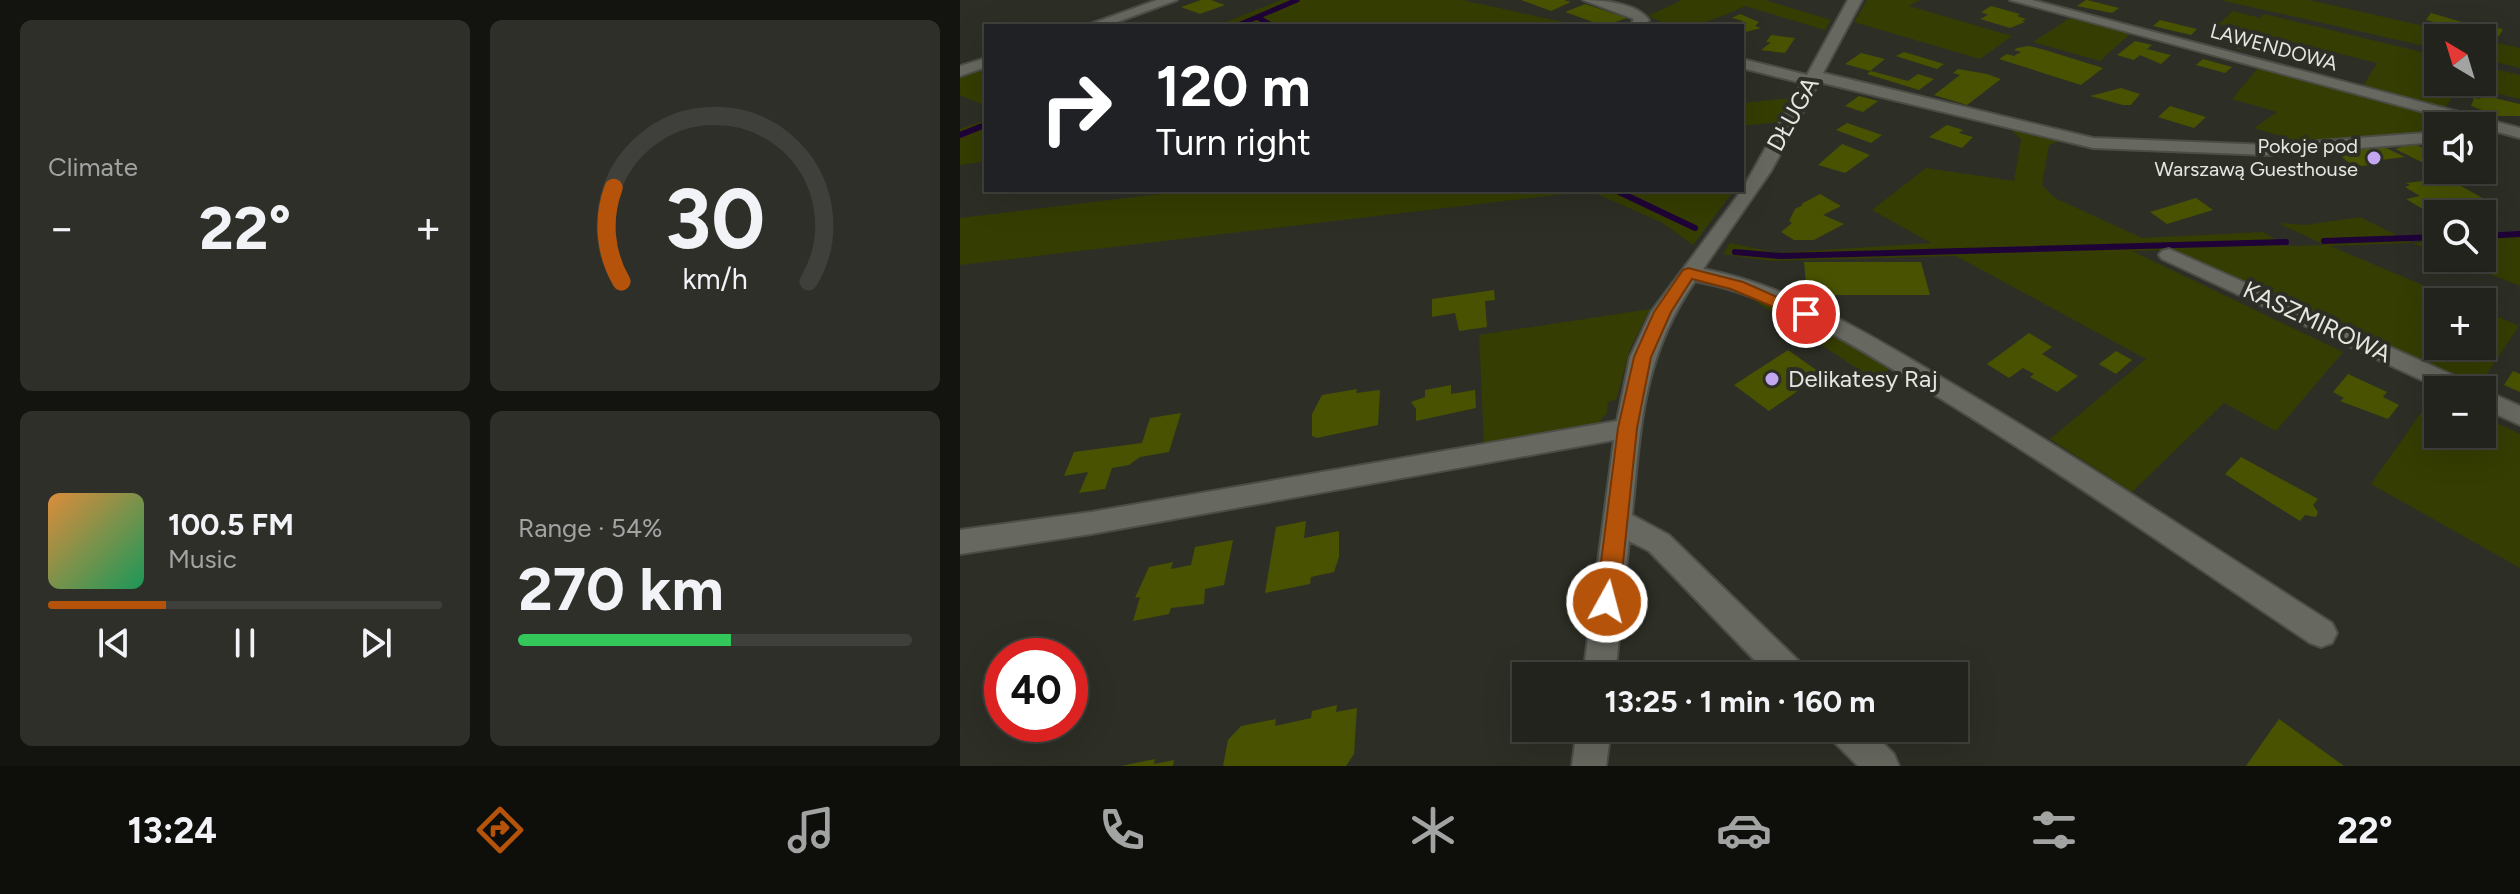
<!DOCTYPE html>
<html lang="en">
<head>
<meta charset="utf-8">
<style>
  :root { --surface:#22231c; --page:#2e2f29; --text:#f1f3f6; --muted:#a2a4a3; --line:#3f403b; --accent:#b45309 }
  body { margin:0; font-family:Figtree,sans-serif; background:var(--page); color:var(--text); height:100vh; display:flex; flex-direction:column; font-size:30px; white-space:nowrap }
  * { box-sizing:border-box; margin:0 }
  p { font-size:26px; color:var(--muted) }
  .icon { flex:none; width:44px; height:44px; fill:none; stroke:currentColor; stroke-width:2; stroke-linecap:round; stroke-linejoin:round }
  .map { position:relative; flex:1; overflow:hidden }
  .side { display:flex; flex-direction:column; gap:20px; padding:20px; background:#13130f; width:960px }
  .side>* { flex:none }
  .top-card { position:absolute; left:24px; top:24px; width:760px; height:168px; border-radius:0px; box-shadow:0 8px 32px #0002,0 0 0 2px var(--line); background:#202124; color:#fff; overflow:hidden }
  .needle { width:52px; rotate:322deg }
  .buttons { position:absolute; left:1464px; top:24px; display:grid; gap:16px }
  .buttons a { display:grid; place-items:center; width:72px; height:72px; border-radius:0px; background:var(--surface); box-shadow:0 8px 32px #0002,0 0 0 2px var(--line); font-size:40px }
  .speed { position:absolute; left:24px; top:638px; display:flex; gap:16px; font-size:40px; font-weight:700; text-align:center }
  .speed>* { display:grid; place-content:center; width:104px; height:104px; border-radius:50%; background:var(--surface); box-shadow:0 8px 32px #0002,0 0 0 2px var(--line); line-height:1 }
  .speed .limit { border:12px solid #d22; background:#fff; color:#111 }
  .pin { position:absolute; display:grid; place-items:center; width:68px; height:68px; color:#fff; margin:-34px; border:4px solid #fff; border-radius:50%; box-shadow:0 2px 8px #0007 }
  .me { position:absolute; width:88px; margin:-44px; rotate:7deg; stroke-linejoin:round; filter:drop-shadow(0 0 6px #0008) }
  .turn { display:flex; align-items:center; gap:28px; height:168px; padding:0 40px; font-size:36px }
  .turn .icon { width:104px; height:104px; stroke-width:2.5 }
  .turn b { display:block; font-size:56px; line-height:68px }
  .big { font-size:60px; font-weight:700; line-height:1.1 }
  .side .tile { flex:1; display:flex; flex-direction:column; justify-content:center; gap:12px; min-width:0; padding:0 28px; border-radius:12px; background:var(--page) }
  .side .dial { align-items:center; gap:0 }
  .dial svg { height:208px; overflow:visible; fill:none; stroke:var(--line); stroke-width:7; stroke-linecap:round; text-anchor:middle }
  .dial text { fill:var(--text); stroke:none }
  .song { display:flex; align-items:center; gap:24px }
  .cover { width:96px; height:96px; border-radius:12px; background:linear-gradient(135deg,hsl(30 70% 55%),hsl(150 70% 35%)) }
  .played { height:8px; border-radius:4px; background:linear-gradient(90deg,var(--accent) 30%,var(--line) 30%) }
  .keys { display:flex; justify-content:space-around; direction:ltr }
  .heat { display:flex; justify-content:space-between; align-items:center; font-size:44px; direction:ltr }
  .charge { height:12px; border-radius:6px; background:linear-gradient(90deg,#34c759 54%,var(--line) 0) }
  .side .tiles { flex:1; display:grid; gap:20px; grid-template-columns:repeat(2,1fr) }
  .trip { position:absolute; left:552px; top:662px; width:456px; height:80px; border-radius:0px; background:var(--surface); box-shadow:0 8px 32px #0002,0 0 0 2px var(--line); font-weight:700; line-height:80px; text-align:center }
  .tabs { display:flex; height:128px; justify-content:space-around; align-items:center; background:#0e0e0b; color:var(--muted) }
  .tabs .icon { width:56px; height:56px }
  .tabs .on { color:var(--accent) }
  .tabs b { font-size:36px; color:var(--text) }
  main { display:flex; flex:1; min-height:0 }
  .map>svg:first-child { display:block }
  .green { fill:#353d02 }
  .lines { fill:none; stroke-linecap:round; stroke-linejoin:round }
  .stream-far1 { stroke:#1f0338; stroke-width:5 }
  .stream { stroke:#1f0338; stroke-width:6 }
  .building { fill:#485201 }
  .minor-casing { stroke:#4b4d46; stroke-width:4 }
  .minor { fill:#676960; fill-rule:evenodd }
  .route { fill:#b45309; stroke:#753606; stroke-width:2 }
  .poi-dot { fill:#c4a7f1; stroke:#2d2f26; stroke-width:3 }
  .labels { text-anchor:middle; stroke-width:8; stroke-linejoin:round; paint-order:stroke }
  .far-street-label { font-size:20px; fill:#e5e6e1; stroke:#2d2f26 }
  .far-poi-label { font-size:20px; fill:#e5e6e1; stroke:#2d2f26; text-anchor:end }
  .street-label { font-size:24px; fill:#e5e6e1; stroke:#2d2f26 }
  .poi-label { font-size:24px; fill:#e5e6e1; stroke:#2d2f26; text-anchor:start }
</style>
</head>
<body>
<main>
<section class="side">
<div class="tiles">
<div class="tile"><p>Climate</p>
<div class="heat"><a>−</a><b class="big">22°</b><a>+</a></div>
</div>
<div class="tile dial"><svg viewBox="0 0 100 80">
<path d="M14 69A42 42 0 1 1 86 69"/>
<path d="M14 69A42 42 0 0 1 11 33" stroke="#b45309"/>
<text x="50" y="56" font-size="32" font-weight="700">30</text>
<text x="50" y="72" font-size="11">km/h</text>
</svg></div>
<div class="tile">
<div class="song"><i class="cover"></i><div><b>100.5 FM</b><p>Music</p></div></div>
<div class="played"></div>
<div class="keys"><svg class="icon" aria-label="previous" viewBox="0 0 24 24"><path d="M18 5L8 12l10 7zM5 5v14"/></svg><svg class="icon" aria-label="pause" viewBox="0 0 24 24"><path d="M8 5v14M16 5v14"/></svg><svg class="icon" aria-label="next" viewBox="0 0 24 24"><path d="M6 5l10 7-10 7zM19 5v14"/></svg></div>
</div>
<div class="tile"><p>Range · 54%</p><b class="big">270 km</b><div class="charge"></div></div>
</div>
</section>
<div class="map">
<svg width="1560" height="766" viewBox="0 0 1560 766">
  <rect width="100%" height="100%" fill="#2d2f26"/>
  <path class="green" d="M321 0H502L621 26H256Z
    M722 0H805L871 20 865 30 785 6C751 21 724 35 688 16Z
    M907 0H960L949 6 1052 36 1020 59 894 22Z
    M1260 0H1349L1517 38H1478V49Z
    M1273 11 1300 18 1304 14 1478 56V82H1522V66L1560 75V99L1499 84 1485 109 1402 88 1417 63 1259 24Z
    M1110 18 1170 34 1140 61 1073 42Z
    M1522 39 1560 48V68L1522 59Z
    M26 68V106L0 95V77Z
    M1298 68 1515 125 1516 126H1478V135L1337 141 1294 128 1317 112 1272 99Z
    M832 98 818 122 782 126V103Z
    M26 120V161L0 165V129Z
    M1050 129 1100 141 1089 145 1082 185 1095 198 1182 238 1303 232 1326 246 1365 245 1318 223 1346 225 1400 217 1452 243 1478 240V254L1452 243 1370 246 1503 302H1478V346H1522V310L1559 326 1516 390 1208 250 1172 251 1383 352 1316 431 1264 403 1172 492 1090 439 1186 359 996 256 811 261 763 254 770 243 817 253 971 243 912 210 966 168 1054 181 1061 139Z
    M233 190H774L733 245 703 223 630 191 0 265V218Z
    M1560 232V286L1489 258H1522V236Z
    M795 301 822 309 932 368 913 379Z
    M690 309 670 349 656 400 648 402 647 413 637 424 524 444 519 335Z
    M1474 394 1478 396V434H1522V416L1560 434V568L1411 484Z"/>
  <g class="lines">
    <path class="stream-far1" d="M297 17 313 26
      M276 26 337 0
      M15 129 26 124"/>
    <path class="stream" d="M0 135 20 127
      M655 190 735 228
      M1522 236 1560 234
      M1364 241 1478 237
      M775 252 821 256 1326 242"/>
  </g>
  <path class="building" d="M241 0H251L265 5 240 14 221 7Z
    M561 0H604L611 2 591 11Z
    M1126 0H1127L1159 8 1152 13 1117 6Z
    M625 4 667 18 644 26 605 12Z
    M1031 6 1060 14 1057 16 1066 19 1062 21 1065 22 1050 28 1020 19 1028 15 1021 12Z
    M1471 13 1505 23 1543 29 1539 36 1517 32 1466 20Z
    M780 14 799 22 795 26 801 28 782 33V26H774L783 21 772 18Z
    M1200 20 1237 29 1231 35 1193 26Z
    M811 35 835 38 825 53 801 50 811 42H806Z
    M1285 38 1296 39 1333 48 1326 57 1275 48Z
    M1175 41 1192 45 1187 49 1211 55 1201 64 1180 55 1174 60 1157 55Z
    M1069 46 1085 50 1143 68 1121 85 1039 59 1047 54 1054 56 1061 52 1054 50 1057 48Z
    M944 52 984 64 977 69 936 56Z
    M901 53 925 59 910 71 885 64Z
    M1243 59 1272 67 1265 73 1236 65Z
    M998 69 1027 74 1041 79 1007 105 974 95 1000 75 993 73Z
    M911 71 948 81 958 74 974 79 959 90 907 74Z
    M1161 88 1180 94 1171 105H1163L1130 96Z
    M1522 95 1560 104V116H1539L1511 106 1514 98 1520 99Z
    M899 96 918 101 903 112 885 106Z
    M1210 106 1246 117 1234 128 1198 117Z
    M887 123 922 135 911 143 876 130Z
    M987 125 1003 130 999 133 1013 137 1002 148 969 137Z
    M1453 143 1478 156V170L1435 149Z
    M882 144 910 155 885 173 858 165Z
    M1420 145 1445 157 1405 162 1410 165 1402 166 1391 164 1372 150Z
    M1478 170H1508L1524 178 1507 184Z
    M1486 178 1501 186 1533 204 1478 214V218L1446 199 1460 196 1445 187 1450 185 1446 183Z
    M860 194 881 206 863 215 884 224 854 240H834L821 232 832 223 829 221 835 209 843 205 841 204Z
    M1236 198 1253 210 1207 224 1190 212Z
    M844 262H961L970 295H847Z
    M534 290 535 300 525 301 527 327 499 331 495 313 472 317V299Z
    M1069 333 1092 347 1082 354 1118 376 1097 392 1070 377 1074 374 1063 368 1049 378 1027 364Z
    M828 350 862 374 809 411 774 385Z
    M1156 351 1172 360 1156 374 1139 364Z
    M1553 371 1560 374V392L1544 385Z
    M1388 374 1427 392 1423 397 1439 405 1428 419 1380 401 1384 398 1373 392Z
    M491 385V394L515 390 516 408 456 421V409L451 402 465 397V390Z
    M397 389 396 393 420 390 418 425 357 438 352 436V414L362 395Z
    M221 413 209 452 180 457 169 465 152 468 145 489 119 493 128 472 104 476 114 452 182 443 190 418Z
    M1281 457 1358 499 1353 505 1358 512 1356 517 1345 515 1340 521 1265 474Z
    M346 521 344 538 379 531V557L374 572 351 577 350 584 305 593 316 527Z
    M273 540 264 585 245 589 244 604 211 608 209 614 173 621 180 597 175 598 189 567 213 562 211 569 231 565 235 547Z
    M377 705 376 712 397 708 394 754 386 766H263L268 740 281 726 316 719 315 726 351 718 352 711Z
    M1319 719 1384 766H1286Z
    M195 759 194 764 214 760 213 766H161Z"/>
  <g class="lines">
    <g class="minor-casing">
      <path id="minor" d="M197 0H217L146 26H125Z
        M623 0C643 0 677 3 689 20L684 26H670L674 19Z
        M888 0H902L863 73 1133 138 1308 145 1478 132V142L1308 155 1133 148 859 82 811 171 743 269C833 286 913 337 991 383 1120 459 1245 542 1372 623L1377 633 1372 643 1361 647 1350 643C1224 559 1099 471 970 392 896 347 821 297 735 281 682 358 681 425 672 515L709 535 843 665 848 676H810L689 551 669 541 655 676H623L654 440 131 534 0 554V530L131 512 657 421 670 357 691 312 782 190 842 83 782 68V59L847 75Z
        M1050 0H1072L1560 128V138Z
        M26 58V67L0 76V66Z
        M1209 249 1513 384 1516 390H1483L1202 259 1199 255 1202 251Z
        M1522 389 1560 406V425L1522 408Z
        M617 728H651L646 766H612Z
        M867 728H908L934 754 939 766H898L872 740Z"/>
    </g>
    <use href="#minor" class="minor"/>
  </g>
  <path class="route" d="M728 268 783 282 855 314 852 318H840L771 289 732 279 711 312 691 357 677 428 659 602 655 609 647 612 639 609 636 602 658 428 674 357 694 312 723 270Z"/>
  <g class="poi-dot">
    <circle cx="1414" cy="158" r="8"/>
    <circle cx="812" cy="379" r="8"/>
  </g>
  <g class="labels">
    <g class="far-street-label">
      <text transform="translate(1314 47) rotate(15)" y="7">LAWENDOWA</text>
    </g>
    <g class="far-poi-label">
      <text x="1398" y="153">Pokoje pod<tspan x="1398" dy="23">Warszawą Guesthouse</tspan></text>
    </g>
    <g class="street-label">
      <text transform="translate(833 114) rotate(-61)" y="8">DŁUGA</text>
      <text transform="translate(1357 322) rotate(25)" y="8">KASZMIROWA</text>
    </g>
    <g class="poi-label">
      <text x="828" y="387">Delikatesy Raj</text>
    </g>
  </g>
</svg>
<div class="buttons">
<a><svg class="needle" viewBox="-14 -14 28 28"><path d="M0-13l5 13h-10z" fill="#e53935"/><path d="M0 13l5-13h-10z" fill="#a2a4a3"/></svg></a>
<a><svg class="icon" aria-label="sound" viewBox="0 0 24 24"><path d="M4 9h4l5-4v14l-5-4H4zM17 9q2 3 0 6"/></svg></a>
<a><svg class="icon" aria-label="search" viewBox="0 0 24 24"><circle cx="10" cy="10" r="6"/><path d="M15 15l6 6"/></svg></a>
<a>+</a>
<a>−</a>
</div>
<div class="speed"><div class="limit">40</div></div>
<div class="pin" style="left:846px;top:314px;background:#d93025"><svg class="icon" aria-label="arrive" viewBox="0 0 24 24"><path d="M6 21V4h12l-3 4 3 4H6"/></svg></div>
<svg class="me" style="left:647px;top:602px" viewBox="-20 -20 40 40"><circle r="17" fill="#b45309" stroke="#fff" stroke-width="3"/><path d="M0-11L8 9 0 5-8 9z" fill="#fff"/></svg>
<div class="trip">13:25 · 1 min · 160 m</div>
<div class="top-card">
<div class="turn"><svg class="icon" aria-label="right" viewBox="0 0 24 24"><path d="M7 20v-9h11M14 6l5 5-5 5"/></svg><div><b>120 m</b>Turn right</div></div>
</div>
</div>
</main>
<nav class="tabs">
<b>13:24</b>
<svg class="icon on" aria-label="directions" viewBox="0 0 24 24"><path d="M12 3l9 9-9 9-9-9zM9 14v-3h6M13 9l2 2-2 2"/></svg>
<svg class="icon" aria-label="music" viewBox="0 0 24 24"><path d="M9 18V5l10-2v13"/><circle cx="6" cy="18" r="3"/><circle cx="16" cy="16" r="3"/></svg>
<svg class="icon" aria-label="phone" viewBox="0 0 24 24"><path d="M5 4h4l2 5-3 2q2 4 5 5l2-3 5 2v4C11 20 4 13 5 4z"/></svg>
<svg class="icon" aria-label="climate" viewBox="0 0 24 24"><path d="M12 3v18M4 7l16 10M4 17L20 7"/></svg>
<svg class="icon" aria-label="car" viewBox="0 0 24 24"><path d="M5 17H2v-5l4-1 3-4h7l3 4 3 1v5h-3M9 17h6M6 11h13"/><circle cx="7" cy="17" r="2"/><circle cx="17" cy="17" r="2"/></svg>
<svg class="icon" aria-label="filters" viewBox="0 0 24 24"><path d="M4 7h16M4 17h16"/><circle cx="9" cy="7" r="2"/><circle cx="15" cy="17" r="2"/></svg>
<b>22°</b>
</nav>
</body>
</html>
